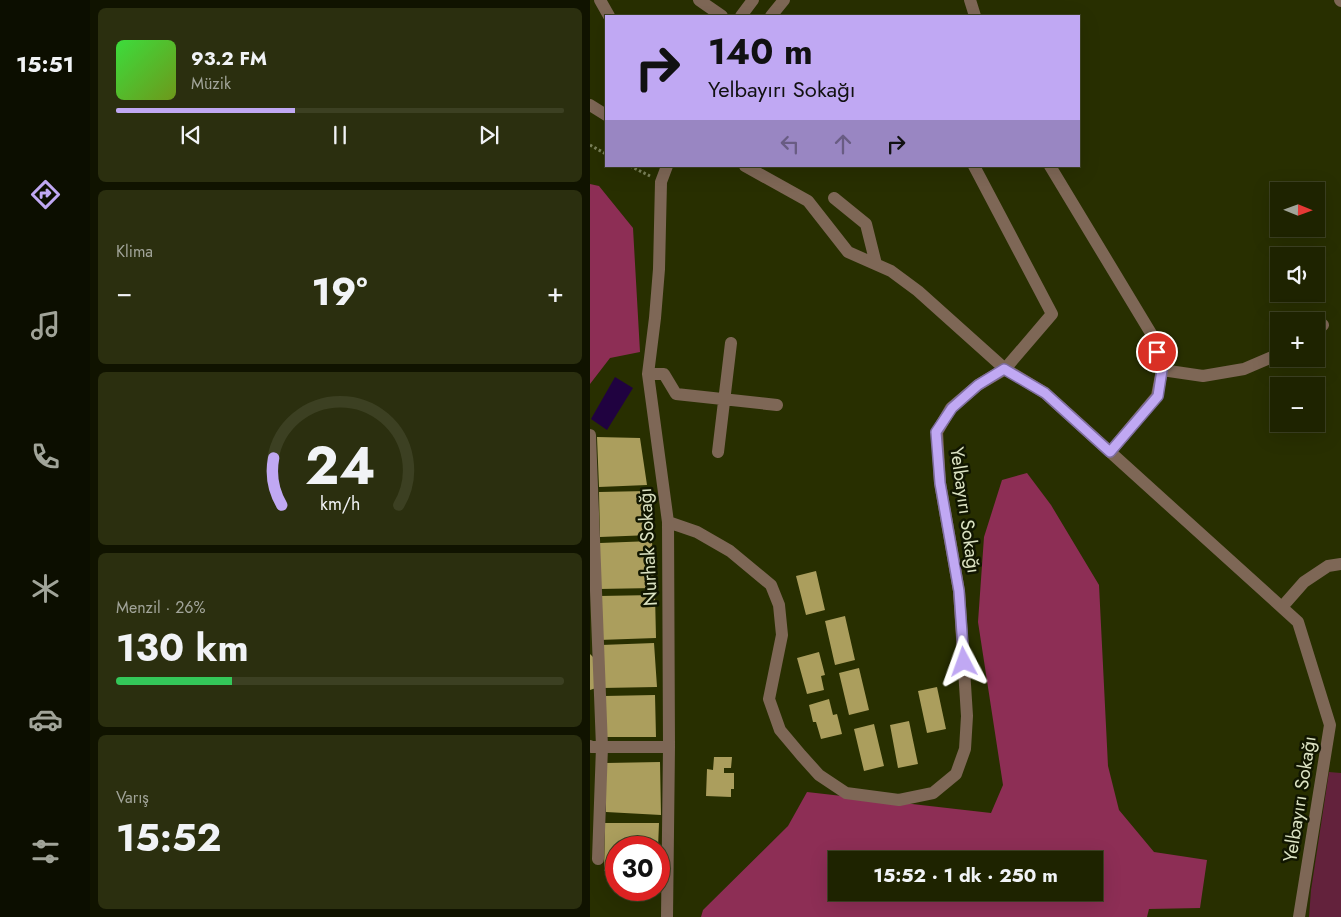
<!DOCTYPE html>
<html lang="tr">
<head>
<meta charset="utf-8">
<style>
  :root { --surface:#1e2300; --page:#2b2f0f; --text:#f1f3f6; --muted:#a1a499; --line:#3c4022; --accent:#c0a8f3 }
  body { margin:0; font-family:Jost,sans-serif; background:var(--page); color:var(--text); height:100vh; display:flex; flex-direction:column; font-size:19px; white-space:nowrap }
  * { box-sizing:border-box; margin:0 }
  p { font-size:16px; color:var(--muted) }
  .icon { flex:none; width:28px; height:28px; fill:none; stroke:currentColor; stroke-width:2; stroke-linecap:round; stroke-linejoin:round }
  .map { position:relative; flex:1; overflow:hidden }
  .panel { display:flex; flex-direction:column; gap:8px; padding:8px; background:#101300; width:500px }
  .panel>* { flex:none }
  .banner { position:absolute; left:15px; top:15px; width:475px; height:152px; border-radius:0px; box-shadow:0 5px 20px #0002,0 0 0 1px var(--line); background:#c0a8f3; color:#111; overflow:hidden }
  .needle { width:32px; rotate:91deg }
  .buttons { position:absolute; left:680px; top:182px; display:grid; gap:10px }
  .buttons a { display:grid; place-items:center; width:55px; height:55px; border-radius:0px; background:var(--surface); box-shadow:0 5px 20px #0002,0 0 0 1px var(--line); font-size:25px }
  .speed { position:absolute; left:15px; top:836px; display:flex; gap:10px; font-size:25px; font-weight:700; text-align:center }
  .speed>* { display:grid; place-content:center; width:65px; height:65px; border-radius:50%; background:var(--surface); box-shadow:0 5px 20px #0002,0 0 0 1px var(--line); line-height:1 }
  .speed .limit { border:8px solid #d22; background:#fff; color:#111 }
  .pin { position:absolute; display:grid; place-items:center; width:42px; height:42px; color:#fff; margin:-21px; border:2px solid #fff; border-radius:50%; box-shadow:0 1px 5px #0007 }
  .me { position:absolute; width:55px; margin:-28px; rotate:356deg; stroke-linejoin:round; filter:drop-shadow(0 0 4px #0008) }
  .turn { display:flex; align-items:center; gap:18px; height:105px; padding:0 20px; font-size:22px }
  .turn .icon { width:65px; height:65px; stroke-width:2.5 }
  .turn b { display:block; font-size:35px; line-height:42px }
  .lanes { display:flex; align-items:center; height:48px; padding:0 20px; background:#0003; justify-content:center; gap:25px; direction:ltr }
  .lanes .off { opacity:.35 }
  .big { font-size:38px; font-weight:700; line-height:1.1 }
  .panel .tile { flex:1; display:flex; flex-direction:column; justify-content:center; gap:8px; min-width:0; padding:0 18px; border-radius:8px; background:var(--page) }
  .panel .dial { align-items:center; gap:0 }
  .dial svg { height:130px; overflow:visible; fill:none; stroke:var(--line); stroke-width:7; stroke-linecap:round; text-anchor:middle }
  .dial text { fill:var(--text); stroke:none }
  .song { display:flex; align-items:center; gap:15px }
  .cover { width:60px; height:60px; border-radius:8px; background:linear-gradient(135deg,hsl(120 70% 55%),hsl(80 70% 35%)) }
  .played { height:5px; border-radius:2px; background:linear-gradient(90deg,var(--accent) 40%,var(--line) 40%) }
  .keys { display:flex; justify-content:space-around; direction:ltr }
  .heat { display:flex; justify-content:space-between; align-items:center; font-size:28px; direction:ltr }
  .charge { height:8px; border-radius:4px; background:linear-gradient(90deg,#34c759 26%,var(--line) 0) }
  .trip { position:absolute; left:238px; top:851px; width:275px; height:50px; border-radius:0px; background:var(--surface); box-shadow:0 5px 20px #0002,0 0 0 1px var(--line); font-weight:700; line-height:50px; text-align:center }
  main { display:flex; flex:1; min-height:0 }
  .dock { display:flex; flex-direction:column; width:90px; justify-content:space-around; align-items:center; background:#0c0e00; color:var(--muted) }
  .dock .icon { width:35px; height:35px }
  .dock .active { color:var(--accent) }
  .dock b { font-size:22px; color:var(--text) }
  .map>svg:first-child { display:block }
  .green { fill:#63223c }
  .forest { fill:#8d2e55; fill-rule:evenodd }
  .water { fill:#200240 }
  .building { fill:#ab9e5d }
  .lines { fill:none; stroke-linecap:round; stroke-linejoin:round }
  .path { stroke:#7b825a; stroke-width:3; stroke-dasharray:2.5 2.5; stroke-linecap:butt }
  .minor { stroke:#7e6756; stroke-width:12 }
  .route-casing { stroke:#7d6d9e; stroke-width:12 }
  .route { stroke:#c0a8f3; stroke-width:9 }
  .labels { text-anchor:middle; stroke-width:5; stroke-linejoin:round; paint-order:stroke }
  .street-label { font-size:19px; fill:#dce3c3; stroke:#111600 }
</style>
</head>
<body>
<main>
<nav class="dock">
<b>15:51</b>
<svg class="icon active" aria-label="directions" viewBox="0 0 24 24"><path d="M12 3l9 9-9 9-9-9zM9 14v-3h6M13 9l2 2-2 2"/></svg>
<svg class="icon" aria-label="music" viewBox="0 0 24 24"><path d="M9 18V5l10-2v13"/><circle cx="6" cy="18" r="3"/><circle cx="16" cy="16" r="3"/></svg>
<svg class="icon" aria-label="phone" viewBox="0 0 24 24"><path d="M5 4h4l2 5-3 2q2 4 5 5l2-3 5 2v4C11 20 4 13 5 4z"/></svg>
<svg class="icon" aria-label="climate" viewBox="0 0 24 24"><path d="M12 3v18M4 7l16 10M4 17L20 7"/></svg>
<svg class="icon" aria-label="car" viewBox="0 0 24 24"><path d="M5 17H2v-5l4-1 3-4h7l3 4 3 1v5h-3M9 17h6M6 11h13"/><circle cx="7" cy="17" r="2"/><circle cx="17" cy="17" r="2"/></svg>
<svg class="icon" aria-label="filters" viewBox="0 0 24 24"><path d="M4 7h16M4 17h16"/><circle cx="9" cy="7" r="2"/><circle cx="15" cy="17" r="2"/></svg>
</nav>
<section class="panel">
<div class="tile">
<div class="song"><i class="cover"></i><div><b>93.2 FM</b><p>Müzik</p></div></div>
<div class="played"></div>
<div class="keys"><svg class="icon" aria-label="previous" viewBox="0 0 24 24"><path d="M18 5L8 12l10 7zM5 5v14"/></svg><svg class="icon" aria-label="pause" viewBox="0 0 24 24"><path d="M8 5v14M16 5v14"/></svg><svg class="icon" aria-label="next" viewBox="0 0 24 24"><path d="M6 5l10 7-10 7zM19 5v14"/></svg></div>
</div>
<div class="tile"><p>Klima</p>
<div class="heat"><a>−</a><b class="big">19°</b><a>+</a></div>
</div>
<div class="tile dial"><svg viewBox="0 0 100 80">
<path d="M14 69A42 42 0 1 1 86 69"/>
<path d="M14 69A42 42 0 0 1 9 40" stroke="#c0a8f3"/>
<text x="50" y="56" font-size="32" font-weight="700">24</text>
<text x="50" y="72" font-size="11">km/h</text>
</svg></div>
<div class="tile"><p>Menzil · 26%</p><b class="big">130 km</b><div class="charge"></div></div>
<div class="tile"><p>Varış</p><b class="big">15:52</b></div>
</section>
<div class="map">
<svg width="751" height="917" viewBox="0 0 751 917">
  <rect width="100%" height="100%" fill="#282f00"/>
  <path class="green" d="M739 772 751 773V917H719L721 890Z"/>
  <path class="forest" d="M0 184 9 186 43 228 50 352 20 358 0 384Z
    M437 473 461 505 509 585 518 766 529 810 564 852 617 860 610 908 559 909 557 917H111L113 910 198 826 217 792 401 813 413 785 388 622 394 537 412 480ZM246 860H504V892H246Z"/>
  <path class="water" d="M25 377 43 388 17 430 1 419Z"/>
  <path class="building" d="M7 437 50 438 57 485 9 487Z
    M57 491 61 535 10 537 9 492Z
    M62 541 64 588 9 589 10 543Z
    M226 571 235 610 216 615 206 576Z
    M65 595 66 638 9 640V596Z
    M255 616 265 660 245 665 235 621Z
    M64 643 67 687 12 688 11 645Z
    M229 652 235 675 231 676 234 690 217 694 207 658Z
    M0 654 4 658 6 688 0 690Z
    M269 668 279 710 259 715 249 673Z
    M347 687 356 729 337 733 328 691Z
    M65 695 66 737H13L14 696Z
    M239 699 243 715 247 714 252 734 231 739 226 722H223L219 705Z
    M319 721 328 764 308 768 300 725Z
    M284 724 294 766 274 771 264 729Z
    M124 757H142L141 768H134V773H144V789H141V797L116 796 117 769 123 770Z
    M70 762 71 815 16 812V763Z
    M15 823H69L68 848H26V871H14Z"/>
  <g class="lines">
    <path class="path" d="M0 145 16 154
      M40 166 60 176"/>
    <path class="minor" d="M10 0 19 16
      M109 0 132 16
      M380 0 385 16
      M750 0 751 1
      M151 16 163 0
      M181 16 194 0
      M0 105 16 115
      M77 166 71 182 69 269 65 318 58 374 78 522 79 747 77 917
      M155 166 218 201 258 252 301 271 328 291 415 369 462 314 384 166
      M460 166 562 335 572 370 567 396 520 452
      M244 198 276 224 286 264
      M726 330 733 325
      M572 370 613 376 654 369 689 354
      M58 374H74L86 394 187 405
      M0 435 12 747 8 859
      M128 452 141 343
      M78 522 107 532 140 551 181 585 189 605 192 635 179 699 190 730 211 755 229 775 256 793 309 800 343 793 366 774 375 749 377 716 369 591 350 483 347 432 361 408 388 385 415 369 455 393 708 622 740 725 709 917
      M692 607 714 582 738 566 751 564
      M0 746 2 747H79"/>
  </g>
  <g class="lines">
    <g class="route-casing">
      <path id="route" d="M374 662 369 591 350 483 346 432 362 408 388 385 414 369 455 393 520 452 568 396 572 370 567 352"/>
    </g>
    <use href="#route" class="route"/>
  </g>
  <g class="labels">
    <g class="street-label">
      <text transform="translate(376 510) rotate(82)" y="7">Yelbayırı Sokağı</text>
      <text transform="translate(57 547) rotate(-93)" y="7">Nurhak Sokağı</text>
      <text transform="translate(709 799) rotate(-81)" y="7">Yelbayırı Sokağı</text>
    </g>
  </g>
</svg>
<div class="buttons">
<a><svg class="needle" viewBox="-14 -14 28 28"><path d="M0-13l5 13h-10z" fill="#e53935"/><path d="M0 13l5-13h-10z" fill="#a1a499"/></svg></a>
<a><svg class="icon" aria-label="sound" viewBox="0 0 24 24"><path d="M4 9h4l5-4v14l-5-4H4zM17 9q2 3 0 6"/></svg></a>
<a>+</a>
<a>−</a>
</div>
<div class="speed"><div class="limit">30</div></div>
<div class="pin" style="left:567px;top:352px;background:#d93025"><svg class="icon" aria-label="arrive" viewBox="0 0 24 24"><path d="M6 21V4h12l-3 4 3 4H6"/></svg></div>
<svg class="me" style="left:374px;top:662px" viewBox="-20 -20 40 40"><path d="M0-17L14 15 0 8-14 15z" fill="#c0a8f3" stroke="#fff" stroke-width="4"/></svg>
<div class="trip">15:52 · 1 dk · 250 m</div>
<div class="banner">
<div class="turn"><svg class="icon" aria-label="right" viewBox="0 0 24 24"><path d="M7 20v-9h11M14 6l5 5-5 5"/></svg><div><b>140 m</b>Yelbayırı Sokağı</div></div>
<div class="lanes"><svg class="icon off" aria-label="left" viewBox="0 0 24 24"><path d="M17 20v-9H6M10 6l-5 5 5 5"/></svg><svg class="icon off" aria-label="ahead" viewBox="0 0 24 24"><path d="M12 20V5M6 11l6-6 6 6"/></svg><svg class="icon" aria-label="right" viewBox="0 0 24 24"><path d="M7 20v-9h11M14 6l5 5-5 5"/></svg></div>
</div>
</div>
</main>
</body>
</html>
